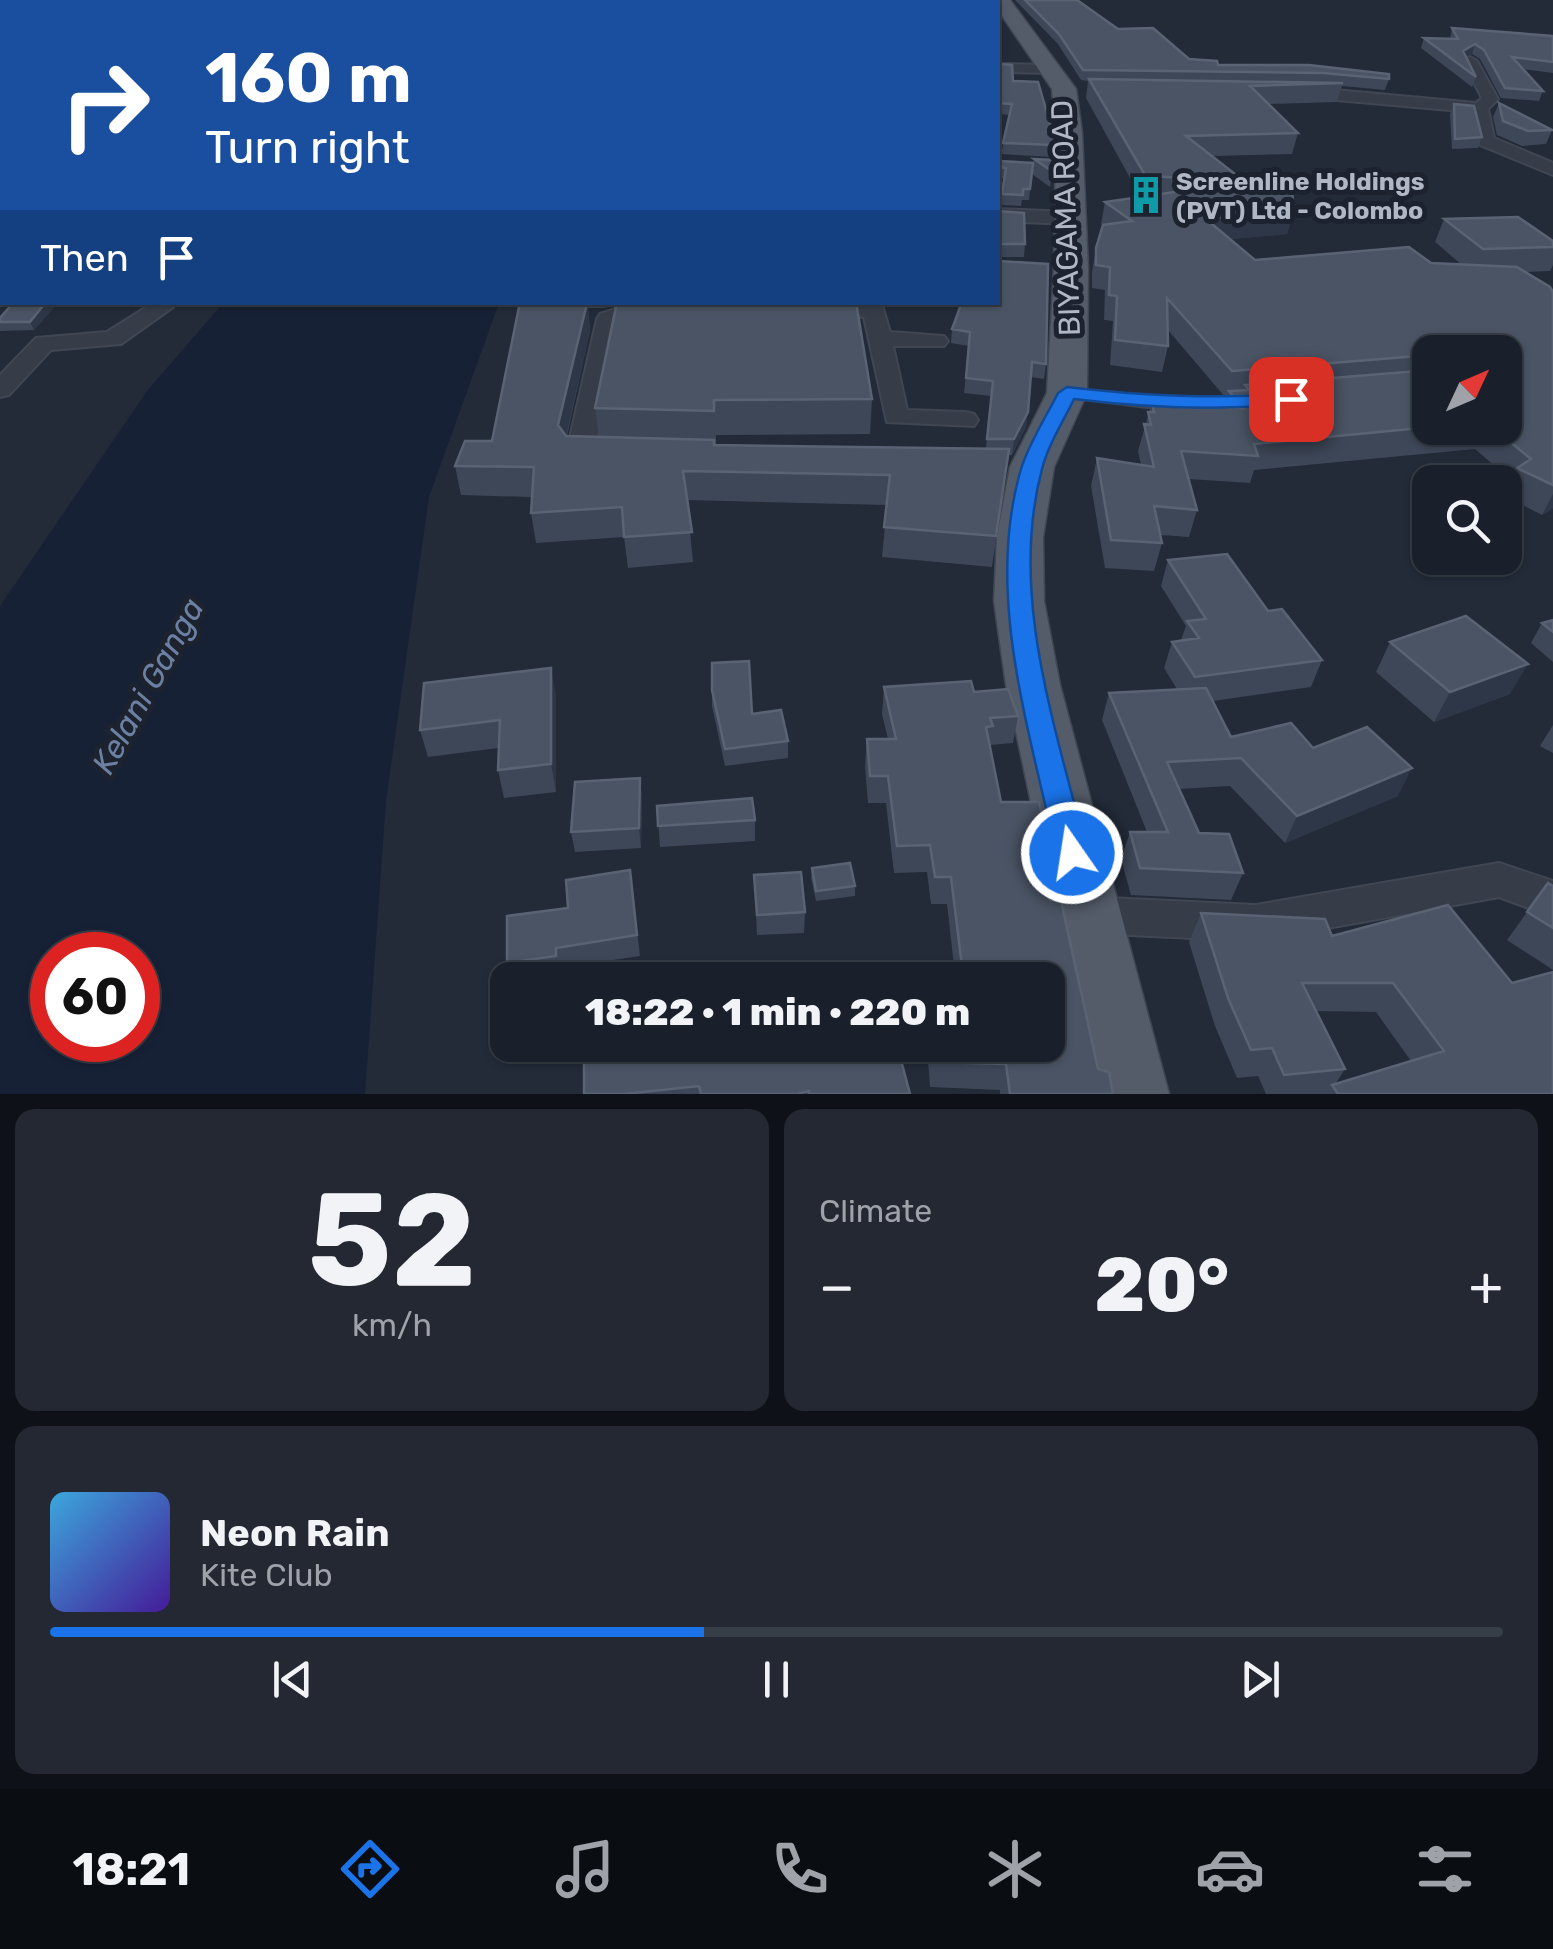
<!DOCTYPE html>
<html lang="en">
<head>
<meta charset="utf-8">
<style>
  :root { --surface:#1a202b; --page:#232833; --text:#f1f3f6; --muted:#9fa3a9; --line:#383e47; --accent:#1a73e8 }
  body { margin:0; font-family:Rubik,sans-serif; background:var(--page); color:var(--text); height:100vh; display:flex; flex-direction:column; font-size:38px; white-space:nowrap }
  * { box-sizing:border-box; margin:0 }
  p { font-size:32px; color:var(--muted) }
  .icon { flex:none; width:55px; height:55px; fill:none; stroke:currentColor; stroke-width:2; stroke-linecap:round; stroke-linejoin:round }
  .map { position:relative; height:1094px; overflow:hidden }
  .drawer { display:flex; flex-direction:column; gap:15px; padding:15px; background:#0e1218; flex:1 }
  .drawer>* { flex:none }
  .hud { position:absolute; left:0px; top:0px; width:1000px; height:305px; box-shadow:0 2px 8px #0004,0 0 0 2px var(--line); background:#1a4fa0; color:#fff; overflow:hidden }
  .needle { width:65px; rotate:46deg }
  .buttons { position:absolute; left:1412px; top:335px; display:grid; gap:20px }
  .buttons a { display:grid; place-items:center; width:110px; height:110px; border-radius:20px; background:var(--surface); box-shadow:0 2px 8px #0004,0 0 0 2px var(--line); font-size:50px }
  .speed { position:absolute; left:30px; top:932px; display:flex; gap:20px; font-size:50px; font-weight:700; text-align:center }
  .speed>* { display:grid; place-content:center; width:130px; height:130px; border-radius:50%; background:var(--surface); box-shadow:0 2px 8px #0004,0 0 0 2px var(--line); line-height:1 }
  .speed .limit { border:15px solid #d22; background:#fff; color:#111 }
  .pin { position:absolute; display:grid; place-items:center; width:85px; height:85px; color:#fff; margin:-42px; border-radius:20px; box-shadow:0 5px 15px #0006 }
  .me { position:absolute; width:110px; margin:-55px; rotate:347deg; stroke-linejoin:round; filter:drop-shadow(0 0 8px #0008) }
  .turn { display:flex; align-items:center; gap:35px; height:210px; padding:0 40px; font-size:45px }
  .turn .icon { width:130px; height:130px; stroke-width:2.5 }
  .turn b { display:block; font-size:70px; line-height:85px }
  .then { display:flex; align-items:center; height:95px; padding:0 40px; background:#0003; gap:20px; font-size:38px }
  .big { font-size:75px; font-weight:800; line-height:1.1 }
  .drawer .widget { flex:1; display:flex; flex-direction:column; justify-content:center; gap:15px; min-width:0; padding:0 35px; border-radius:20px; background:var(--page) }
  .drawer .dial { align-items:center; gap:0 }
  .dial b { font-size:130px; line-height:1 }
  .song { display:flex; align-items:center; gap:30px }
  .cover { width:120px; height:120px; border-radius:15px; background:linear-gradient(135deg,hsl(200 70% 55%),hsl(260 70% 35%)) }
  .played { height:10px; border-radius:5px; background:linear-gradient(90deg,var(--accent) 45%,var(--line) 45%) }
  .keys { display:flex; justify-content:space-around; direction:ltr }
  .heat { display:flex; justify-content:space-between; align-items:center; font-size:55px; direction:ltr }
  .drawer .tiles { flex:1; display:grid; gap:15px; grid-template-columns:1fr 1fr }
  .widget:last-child { grid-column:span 2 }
  .trip { position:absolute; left:490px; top:962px; width:575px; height:100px; border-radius:20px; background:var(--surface); box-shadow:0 2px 8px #0004,0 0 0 2px var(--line); font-weight:800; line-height:100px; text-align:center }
  .dock { display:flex; height:160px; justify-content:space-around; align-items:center; background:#0a0d11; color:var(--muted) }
  .dock .icon { width:70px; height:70px }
  .dock .on { color:var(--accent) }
  .dock b { font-size:45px; color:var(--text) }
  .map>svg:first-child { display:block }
  .water { fill:#172136; fill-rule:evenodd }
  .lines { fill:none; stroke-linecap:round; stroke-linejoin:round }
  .service-casing { stroke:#404652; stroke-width:4 }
  .minor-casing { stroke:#404652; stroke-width:4 }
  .primary-casing { stroke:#404652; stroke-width:3 }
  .service { fill:#363d49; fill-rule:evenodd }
  .minor { fill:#363d49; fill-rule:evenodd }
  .primary { fill:#545c69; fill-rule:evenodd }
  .wall { fill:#3e4758; fill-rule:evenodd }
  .shaded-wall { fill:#2e3747 }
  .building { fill:#4a5464; stroke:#5a6373; stroke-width:2.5 }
  .route { fill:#1a73e8; stroke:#114b97; stroke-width:2.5 }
  .labels { text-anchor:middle; stroke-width:10; stroke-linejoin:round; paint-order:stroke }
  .far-poi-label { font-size:25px; font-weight:bold; fill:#b1b8c5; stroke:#1c222e; text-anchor:start }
  .street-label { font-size:30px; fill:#b1b8c5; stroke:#1c222e }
  .water-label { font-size:32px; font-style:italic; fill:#6c80a3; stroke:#1c222e }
</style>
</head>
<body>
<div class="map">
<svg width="1553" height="1094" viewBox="0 0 1553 1094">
  <rect width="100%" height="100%" fill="#232b39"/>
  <path class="water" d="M224 302 499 303 429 497 386 801 365 1094H0V606L147 391ZM52 955H138V1040H52Z"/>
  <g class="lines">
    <g class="service-casing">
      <path id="service" d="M1067 389 1147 399H1243L1249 403 1243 407H1147L1063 396 1061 393Z"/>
    </g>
    <g class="minor-casing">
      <path id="minor" d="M0 9 2 10V18L0 17Z
        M1470 57 1477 61 1498 99 1488 109 1494 138 1553 163V175L1480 145 1473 112 1302 97 1294 92 1302 87 1476 103 1482 98 1463 61Z
        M998 64 1053 65 1060 69 1053 73 998 72Z
        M2 177V190L0 191V178Z
        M998 209 1070 212 1080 218 1070 224 998 221Z
        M0 269H2V281H0Z
        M145 302H170L173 307 121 344 51 350 9 395 0 397V375L36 338 107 332 148 306Z
        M637 302 663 305 660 310 619 323 595 447 609 449 613 455 599 463 570 461 566 455 597 319 600 314Z
        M831 302 882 305 890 332 944 336 948 341 944 346H893L907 410 965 412 974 414 978 420 974 426 887 422 864 317 818 316 807 309 810 304Z
        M1499 863 1553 881V917L1499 897 1256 941 1087 933 1072 928 1066 915 1072 902 1087 897 1256 905Z"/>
    </g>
    <g class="primary-casing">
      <path id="primary" d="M990 0H1010L1076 89 1082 133 1088 268 1087 393 1054 467 1043 537 1044 601 1060 685 1169 1094H1093L1006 685 994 601 997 537 1010 467 1047 393 1054 268 1056 133 1052 89 998 10V2Z"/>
    </g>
    <use href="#service" class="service"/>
    <use href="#minor" class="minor"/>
    <use href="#primary" class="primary"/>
  </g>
  <path class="wall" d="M1015 0H1077L1118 29 1189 59 1218 65H1309L1389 79 1385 90 1342 86 1337 102 1268 104 1298 133 1292 154 1212 156 1244 181 1294 211 1287 234 1230 239 1255 260 1462 265 1435 242 1444 219 1553 241V265L1550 271 1525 272 1553 292V508L1542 515 1505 496 1511 480 1475 449 1254 470 1250 483 1189 479 1197 510 1189 537 1160 535 1162 543 1154 571 1105 568 1091 486 1097 458 1141 465 1138 451 1152 402 1224 407 1227 397H1225L1168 330V346L1162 372 1110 365 1113 321 1104 320 1105 290 1092 288V272L1096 248 1103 226 1101 224 1105 202 1140 196 1086 98 1088 81 1081 80 1058 44ZM1430 352H1505V428H1430Z
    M1452 28 1553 36V73L1523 69 1543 91 1539 101 1501 98 1480 59 1472 54 1466 57 1476 77 1472 87 1421 48 1424 38 1450 39Z
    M998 64 1013 81 1054 145 1052 157 1001 154 1010 115 998 114Z
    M1499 103 1552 130 1546 144 1522 146 1497 135 1493 117Z
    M1454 104 1482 137 1478 148 1452 149 1450 114Z
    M1034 159 1054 160 1050 187 1032 174Z
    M1033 163 1029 200H1022L1021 206 1001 205 1004 179 998 178V165Z
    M998 211 1025 244 1024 257H998Z
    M14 302H55L56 305 34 330 0 331V318Z
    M520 302H856L872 399 870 434 716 435V445L986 448 991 396 964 393 969 346 951 343 952 329 962 302 1046 364 1044 379 1031 377 1026 427 1012 455H1008L992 567 882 557 887 505 687 500 693 562 628 568 624 537 536 543 531 513 532 497 461 495 455 466 492 441ZM617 304 595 408 599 437 567 436 590 330 588 308H605Z
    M1168 560 1268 611 1322 660 1311 687 1213 701 1231 737 1313 748 1398 796 1285 843 1230 786 1179 789 1199 833 1243 873 1231 900 1131 895 1121 859 1130 832H1147L1102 720 1109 693 1177 689 1164 668 1172 642 1181 640 1186 626 1161 586Z
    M1553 620V662L1531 643 1542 623Z
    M1390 642 1510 694 1434 722 1376 672Z
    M884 687 974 692 1018 716 1013 743 990 745 1001 802 1047 840 1041 865 1050 900 1098 1069 1113 1094H1000V1090L930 1087 927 1045H1048V980H926L928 965 954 966 947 904H931L927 872 894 873 886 803H868L865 766 867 739H888L882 714Z
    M712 690 752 714 788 741V758L725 766 712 706Z
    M556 695V792L504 798 498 770V748L428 757 420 730Z
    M1553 725V753L1540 746Z
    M640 778 642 799 641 848 575 852 571 832Z
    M657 806 755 820V841L660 847Z
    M812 868 855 886V896L816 901 811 878Z
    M630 870 640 956 560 968V976L532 980H511L507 963 568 908Z
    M754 875 805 912 804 933 757 935Z
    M1548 883 1553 886V970L1507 940Z
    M1201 913 1332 936 1512 983 1553 1094H1266L1258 1076 1237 1078 1215 1026 1189 942ZM1316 1011 1376 1012 1411 1061 1336 1083 1345 1069Z
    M584 1045 910 1094H584Z"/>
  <path class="shaded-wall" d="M1475 44 1472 54 1459 60 1463 51Z
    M1294 211 1287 234 1201 242 1206 219Z
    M46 302H55L56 305 34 330 30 322Z
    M605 302H621L605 308Z
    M587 303 590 330 562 454 558 425Z
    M1028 412 1026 427 1012 455 1014 439Z
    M1553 494V508L1542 515Z
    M1528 664 1510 694 1434 722 1450 692Z
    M551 668 556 695V792L551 764Z
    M1412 768 1398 796 1285 843 1297 816Z
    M640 778 642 799 641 848 639 828Z"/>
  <path class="building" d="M801 0H995V1H964L965 2H798Z
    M1025 0H1077L1118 29 1153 28 1189 59 1217 61 1218 65H1309L1389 74V79L1323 73 1083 70 1059 34Z
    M2 15V127L0 128V30L2 28Z
    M1452 28 1553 36V62L1512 57 1543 91 1505 88 1484 50 1475 44 1463 51 1476 77 1424 38 1458 39Z
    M998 64 1012 65 1013 81 1038 82 1054 137V145L1003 143 1012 104 998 103Z
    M1089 79 1343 83 1250 86 1298 133 1186 136 1244 181 1272 178 1292 191 1294 211 1206 219 1255 260 1409 247 1431 263 1517 267 1550 287 1553 292V485L1517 468 1531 459 1493 428H1505V352H1430V355L1232 371 1167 298 1168 346 1115 340 1117 296 1109 295 1110 267 1096 265V248L1103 225 1132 221 1105 202 1210 187V181L1145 175Z
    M1499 103 1552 130 1528 131 1503 121Z
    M1454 104 1474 106 1482 137 1455 139Z
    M0 135 2 137V161L0 162Z
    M1034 159 1054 160 1053 172Z
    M999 161 1033 163 1030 189H1023V195L1002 194 1006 168 998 167Z
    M998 211 1024 213 1025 244H998Z
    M1518 217 1553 241V247L1483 249 1444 219Z
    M998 261 1048 264 1046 364 1032 362 1028 412 1014 439H987L993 381 966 378 970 332 952 329 962 302H998Z
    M14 302H46L30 322H0V318Z
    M520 302 587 303 558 425 566 436 714 440V445L1009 449 996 536 884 527 890 475 683 471 692 532 624 537 622 507 531 513 534 467 455 466 465 441H492Z
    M617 302H856L872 399 714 400V411L595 408Z
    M1430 370V427L1254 444 1258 456 1181 451 1197 510 1154 506 1162 543 1111 540 1097 458 1154 467 1144 424 1151 425 1148 412H1154L1152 402 1243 408 1229 391 1249 390 1245 385Z
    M1227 554 1268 611 1282 609 1322 660 1195 677 1172 642 1199 638 1187 621 1206 619 1168 560Z
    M1466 616 1528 664 1450 692 1390 642Z
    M1553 620V632L1542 623Z
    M749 661 752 714 781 710 788 741 725 749 712 690V663Z
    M551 668V764L498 770 500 720 420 730 424 683Z
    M971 681 974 692 1008 689 1018 716 990 718 993 726 986 727 1001 802H1039L1047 840H1035L1050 900 1061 901 1098 1069 1109 1072 1113 1094H1010L1006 1064 935 1062 933 1045H1048V980H929L928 965 962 966 951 877H935L930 845 897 846 888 776H870L867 739H896L884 687Z
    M1206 688 1231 737 1291 723 1313 748 1367 727 1412 768 1297 816 1241 758 1167 762 1199 833 1229 834 1243 873 1140 868 1130 832H1168L1109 693Z
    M640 778 639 828 571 832 575 782Z
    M752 798 755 820 658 826 657 806Z
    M850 863 855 886 816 891 812 868Z
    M630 870 637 935 556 948V956L507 963V916L568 908 566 880Z
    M801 872 805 912 757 915 754 875Z
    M1548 883 1553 886V928L1527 912Z
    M1448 905 1512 983 1553 972V1094H1338L1332 1085 1444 1051 1393 983H1302L1345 1069 1284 1075 1272 1048 1251 1050 1228 998 1201 913 1325 919 1332 936Z
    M584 1045H897L910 1094H809V1091L797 1094H701L699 1086 624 1094H584Z"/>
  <path class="route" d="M1067 387C1143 396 1215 400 1291 393L1301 399 1291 404C1217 411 1148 408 1074 399 1063 422 1048 445 1042 469 1008 596 1057 730 1087 853L1082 862 1072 865 1061 862 1056 853C1030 730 984 594 1021 469 1029 443 1046 417 1058 393Z"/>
  <defs>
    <g id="building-bare" transform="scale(3)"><path d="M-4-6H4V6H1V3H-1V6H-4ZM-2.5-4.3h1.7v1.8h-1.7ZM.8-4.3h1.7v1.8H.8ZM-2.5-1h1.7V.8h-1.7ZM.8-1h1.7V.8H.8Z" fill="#0f9aa8" stroke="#1c222e" stroke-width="2.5" paint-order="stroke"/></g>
  </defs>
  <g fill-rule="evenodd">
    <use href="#building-bare" x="1146" y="195"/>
  </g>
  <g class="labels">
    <g class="far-poi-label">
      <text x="1176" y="190">Screenline Holdings<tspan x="1176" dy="29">(PVT) Ltd - Colombo</tspan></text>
    </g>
    <g class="street-label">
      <text transform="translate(1066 218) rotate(-92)" y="10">BIYAGAMA ROAD</text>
    </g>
    <g class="water-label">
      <text transform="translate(148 686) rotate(-61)" y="11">Kelani Ganga</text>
    </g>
  </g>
</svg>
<div class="buttons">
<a><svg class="needle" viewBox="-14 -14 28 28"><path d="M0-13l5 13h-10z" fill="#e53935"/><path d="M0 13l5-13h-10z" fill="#9fa3a9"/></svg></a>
<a><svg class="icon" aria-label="search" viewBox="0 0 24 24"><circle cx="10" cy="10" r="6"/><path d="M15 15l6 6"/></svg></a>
</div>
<div class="speed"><div class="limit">60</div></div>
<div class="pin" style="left:1291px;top:399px;background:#d93025"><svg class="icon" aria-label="arrive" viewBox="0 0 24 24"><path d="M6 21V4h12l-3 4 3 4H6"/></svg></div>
<svg class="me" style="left:1072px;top:853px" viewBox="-20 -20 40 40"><circle r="17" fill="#1a73e8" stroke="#fff" stroke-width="3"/><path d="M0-11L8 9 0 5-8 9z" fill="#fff"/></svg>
<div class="trip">18:22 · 1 min · 220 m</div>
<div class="hud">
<div class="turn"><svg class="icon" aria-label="right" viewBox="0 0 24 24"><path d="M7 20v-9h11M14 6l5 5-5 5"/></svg><div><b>160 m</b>Turn right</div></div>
<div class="then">Then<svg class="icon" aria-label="arrive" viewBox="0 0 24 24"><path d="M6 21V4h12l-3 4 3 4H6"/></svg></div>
</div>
</div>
<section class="drawer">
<div class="tiles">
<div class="widget dial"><b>52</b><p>km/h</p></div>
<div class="widget"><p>Climate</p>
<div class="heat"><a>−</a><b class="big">20°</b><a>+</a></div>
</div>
<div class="widget">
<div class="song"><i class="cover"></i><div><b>Neon Rain</b><p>Kite Club</p></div></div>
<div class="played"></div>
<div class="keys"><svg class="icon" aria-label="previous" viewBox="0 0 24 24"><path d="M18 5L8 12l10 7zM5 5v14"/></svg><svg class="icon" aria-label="pause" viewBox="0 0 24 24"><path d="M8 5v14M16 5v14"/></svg><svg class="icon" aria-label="next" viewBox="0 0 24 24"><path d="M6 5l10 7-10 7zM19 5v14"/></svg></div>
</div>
</div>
</section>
<nav class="dock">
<b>18:21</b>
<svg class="icon on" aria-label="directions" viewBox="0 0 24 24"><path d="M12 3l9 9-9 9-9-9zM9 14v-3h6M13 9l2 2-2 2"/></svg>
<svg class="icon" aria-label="music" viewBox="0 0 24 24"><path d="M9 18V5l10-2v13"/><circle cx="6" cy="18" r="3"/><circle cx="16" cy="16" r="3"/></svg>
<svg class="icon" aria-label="phone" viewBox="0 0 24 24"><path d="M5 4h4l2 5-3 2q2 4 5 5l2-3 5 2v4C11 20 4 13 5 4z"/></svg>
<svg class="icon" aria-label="climate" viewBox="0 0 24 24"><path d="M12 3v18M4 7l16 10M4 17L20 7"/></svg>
<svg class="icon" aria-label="car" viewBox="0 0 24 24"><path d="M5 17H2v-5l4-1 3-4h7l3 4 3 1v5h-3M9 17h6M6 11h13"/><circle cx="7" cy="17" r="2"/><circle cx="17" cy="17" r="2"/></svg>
<svg class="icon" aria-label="filters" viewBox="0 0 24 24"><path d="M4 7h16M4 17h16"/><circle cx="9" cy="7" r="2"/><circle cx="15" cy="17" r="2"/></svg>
</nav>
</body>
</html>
